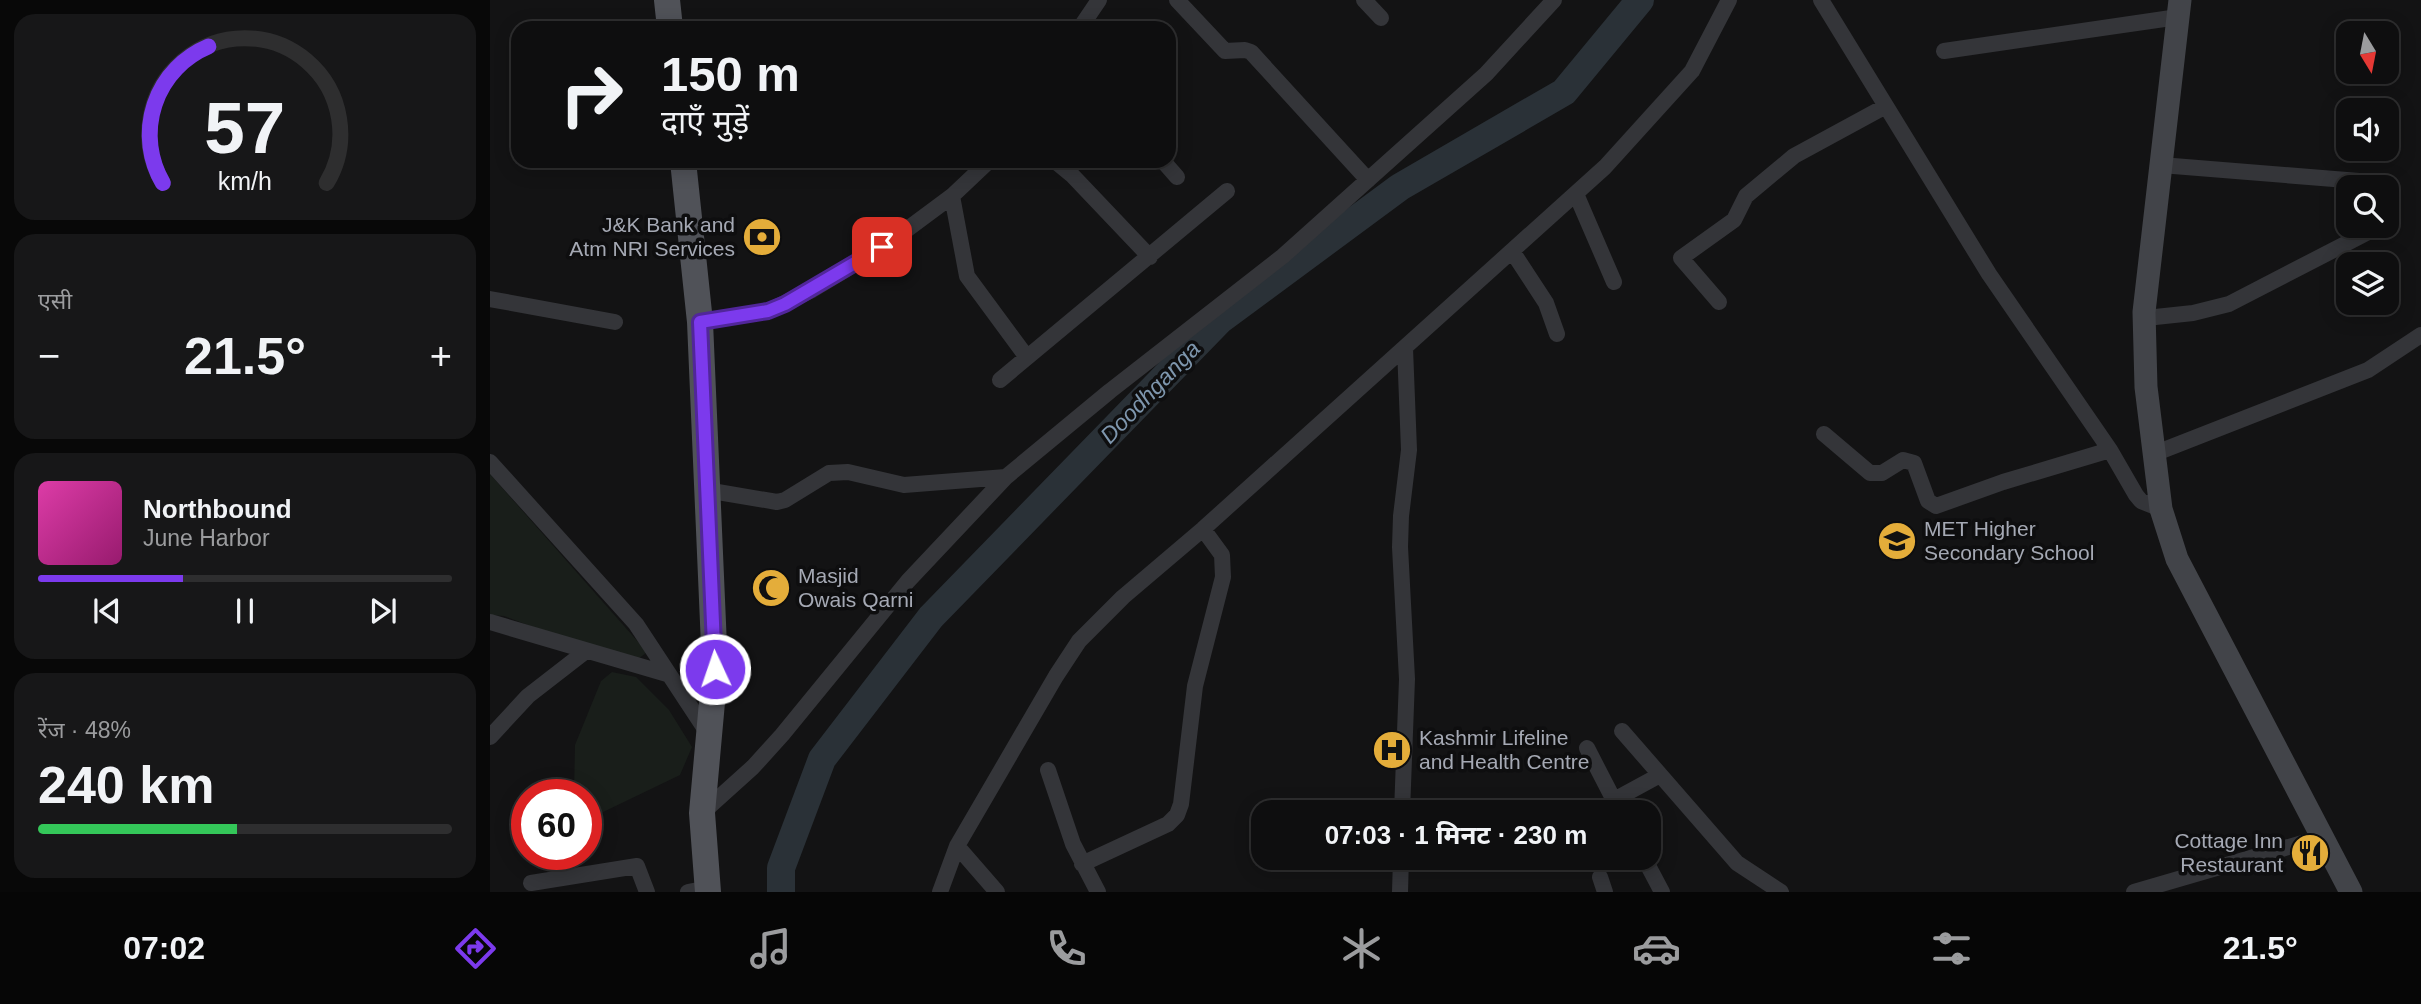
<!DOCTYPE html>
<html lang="hi">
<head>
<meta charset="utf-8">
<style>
  :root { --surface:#0e0e0f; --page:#171718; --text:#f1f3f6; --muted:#9b9c9e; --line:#2e2e2f; --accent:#7c3aed }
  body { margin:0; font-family:Arial,"Noto Sans Devanagari",sans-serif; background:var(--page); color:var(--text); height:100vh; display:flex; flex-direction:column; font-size:26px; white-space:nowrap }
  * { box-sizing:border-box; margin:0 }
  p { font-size:23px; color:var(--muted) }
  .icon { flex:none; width:38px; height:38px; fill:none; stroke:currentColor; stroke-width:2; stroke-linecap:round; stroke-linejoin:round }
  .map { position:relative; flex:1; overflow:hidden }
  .side { display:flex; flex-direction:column; gap:14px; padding:14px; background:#080808; width:490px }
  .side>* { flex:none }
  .banner { position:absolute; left:21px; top:21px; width:665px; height:147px; border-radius:21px; box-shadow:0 4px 18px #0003,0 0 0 2px var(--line); background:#0e0e0f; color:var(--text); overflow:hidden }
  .needle { width:46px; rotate:170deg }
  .buttons { position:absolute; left:1846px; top:21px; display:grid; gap:14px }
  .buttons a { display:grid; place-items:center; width:63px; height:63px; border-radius:14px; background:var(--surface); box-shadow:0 4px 18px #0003,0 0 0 2px var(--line); font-size:35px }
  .speed { position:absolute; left:21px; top:779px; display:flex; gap:14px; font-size:35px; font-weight:700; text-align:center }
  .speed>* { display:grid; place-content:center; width:91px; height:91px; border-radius:50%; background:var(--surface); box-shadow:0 4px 18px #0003,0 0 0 2px var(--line); line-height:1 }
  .speed .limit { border:10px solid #d22; background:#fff; color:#111 }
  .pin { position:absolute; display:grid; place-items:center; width:60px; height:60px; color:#fff; margin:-30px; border-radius:14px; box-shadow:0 4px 10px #0006 }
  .me { position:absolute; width:77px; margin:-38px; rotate:357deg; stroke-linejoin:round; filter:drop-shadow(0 0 5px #0008) }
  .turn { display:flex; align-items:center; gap:24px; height:147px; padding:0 35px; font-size:32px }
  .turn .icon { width:91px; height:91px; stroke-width:2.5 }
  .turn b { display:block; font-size:49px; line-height:60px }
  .big { font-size:52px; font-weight:700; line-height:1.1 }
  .side .tile { flex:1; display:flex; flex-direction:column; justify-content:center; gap:10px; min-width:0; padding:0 24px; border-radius:21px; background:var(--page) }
  .side .dial { align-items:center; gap:0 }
  .dial svg { height:182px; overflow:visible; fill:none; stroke:var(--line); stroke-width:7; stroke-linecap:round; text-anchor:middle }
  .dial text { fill:var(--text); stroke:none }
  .song { display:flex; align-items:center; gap:21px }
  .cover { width:84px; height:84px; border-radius:10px; background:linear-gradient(135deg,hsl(320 70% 55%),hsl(320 70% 35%)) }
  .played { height:7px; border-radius:4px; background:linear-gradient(90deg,var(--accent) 35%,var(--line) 35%) }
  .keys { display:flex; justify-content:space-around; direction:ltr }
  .heat { display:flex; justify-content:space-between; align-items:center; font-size:38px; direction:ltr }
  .charge { height:10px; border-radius:5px; background:linear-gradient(90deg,#34c759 48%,var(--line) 0) }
  .trip { position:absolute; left:761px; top:800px; width:410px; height:70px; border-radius:21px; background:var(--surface); box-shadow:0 4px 18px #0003,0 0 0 2px var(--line); font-weight:700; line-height:70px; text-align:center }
  .dock { display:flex; height:112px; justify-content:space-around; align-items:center; background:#060606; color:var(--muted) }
  .dock .icon { width:49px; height:49px }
  .dock .on { color:var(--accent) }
  .dock b { font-size:32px; color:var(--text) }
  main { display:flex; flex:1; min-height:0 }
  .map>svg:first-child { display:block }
  .green { fill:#191e1a }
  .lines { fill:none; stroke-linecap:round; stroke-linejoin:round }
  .river { stroke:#2a3137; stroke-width:28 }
  .street { stroke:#343539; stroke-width:16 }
  .secondary { stroke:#424449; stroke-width:23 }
  .primary { stroke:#505258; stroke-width:26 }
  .route-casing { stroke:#51269a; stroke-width:18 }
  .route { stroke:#7c3aed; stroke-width:12 }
  .labels { text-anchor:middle; stroke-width:7; stroke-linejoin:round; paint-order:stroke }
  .poi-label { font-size:21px; fill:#a5a9b4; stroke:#0e0e0f; text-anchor:start }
  .water-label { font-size:23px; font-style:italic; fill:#7e96ad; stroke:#0e0e0f }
</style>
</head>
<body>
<main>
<section class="side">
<div class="tile dial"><svg viewBox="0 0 100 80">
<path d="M14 69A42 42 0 1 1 86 69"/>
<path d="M14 69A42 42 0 0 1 34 9" stroke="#7c3aed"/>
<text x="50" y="56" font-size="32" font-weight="700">57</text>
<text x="50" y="72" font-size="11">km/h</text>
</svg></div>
<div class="tile"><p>एसी</p>
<div class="heat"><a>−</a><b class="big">21.5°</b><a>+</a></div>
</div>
<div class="tile">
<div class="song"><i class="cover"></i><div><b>Northbound</b><p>June Harbor</p></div></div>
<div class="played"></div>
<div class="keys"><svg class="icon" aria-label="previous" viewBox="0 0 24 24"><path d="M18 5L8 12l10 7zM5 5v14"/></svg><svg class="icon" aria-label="pause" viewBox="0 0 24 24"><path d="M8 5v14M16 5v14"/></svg><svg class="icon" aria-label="next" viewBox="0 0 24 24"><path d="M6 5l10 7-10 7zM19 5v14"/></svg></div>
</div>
<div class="tile"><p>रेंज · 48%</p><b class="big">240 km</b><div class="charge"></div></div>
</section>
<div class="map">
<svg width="1931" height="892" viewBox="0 0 1931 892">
  <rect width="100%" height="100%" fill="#131314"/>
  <path class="green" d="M0 474 157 652 147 660 112 653 14 616 0 615Z
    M122 672 146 677 179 710 202 747 190 775 109 814 96 803V794L84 792 85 745 111 681Z"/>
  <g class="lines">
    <path class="river" d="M291 892V868L332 759 441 617 730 320 910 187 1074 92 1150 0"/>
    <path class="street" d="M687 0 735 51 755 50 761 52 878 180
      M874 0 891 18
      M1331 0 1499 274 1620 450 1646 495 1651 501 1671 509
      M590 28 609 0
      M1454 51 1688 17
      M565 161 582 175 660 257
      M673 161 687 177
      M1671 165 1869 181
      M1086 194 1124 282
      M462 196 477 276 536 356
      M1022 251 1056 303 1067 334
      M0 299 125 322
      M1229 302 1191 258 1244 220 1256 196 1304 156 1396 106
      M1656 318 1703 313 1739 304 1890 226
      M210 322 278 311 322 290 392 248 462 196 499 161
      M510 380 737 191
      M1334 434 1380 473H1392L1413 460 1424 463 1438 501 1446 506 1513 482 1620 450
      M1666 453 1878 370 1931 335
      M0 462 146 624 219 735
      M216 490 287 502 295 500 339 473 358 472 414 485 516 477
      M0 622 177 674
      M1132 731 1247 863 1291 892
      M0 737 38 696 96 651
      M1097 748 1130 812
      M558 770 583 844 608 892
      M1124 800 1170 775
      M912 812 917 679 910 547 911 516 919 450 915 348
      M212 813 263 767 292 735 418 581 516 477 620 391 793 256 996 74 1064 0
      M467 846 507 892
      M1154 858 1172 892
      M592 864 678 824 687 815 691 804 705 686 733 577 732 555 713 529
      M1110 877 1115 892
      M41 883 147 866 157 892
      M198 892 218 888
      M450 892 467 846 566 676 589 641 633 597 713 529 1115 167 1202 71 1239 0
      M910 892 911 858
      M1644 892 1833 837"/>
    <path class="secondary" d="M1690 0 1654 312 1656 387 1671 509 1687 559 1861 892"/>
    <path class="primary" d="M177 0 180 28
      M193 161 210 322 225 669 212 813 218 892"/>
  </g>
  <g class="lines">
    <g class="route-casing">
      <path id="route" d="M225 669 210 322 278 311 295 304 392 247"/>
    </g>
    <use href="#route" class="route"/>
  </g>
  <defs>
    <g id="bank-disc" transform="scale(2.0125)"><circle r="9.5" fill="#e4ad3a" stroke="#0e0e0f"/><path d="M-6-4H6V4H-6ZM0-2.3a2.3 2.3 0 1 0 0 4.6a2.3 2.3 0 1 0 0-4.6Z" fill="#111"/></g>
    <g id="school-disc" transform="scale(2.0125)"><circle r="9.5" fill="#e4ad3a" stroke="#0e0e0f"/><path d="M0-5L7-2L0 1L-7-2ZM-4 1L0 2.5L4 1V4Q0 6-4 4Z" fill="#111"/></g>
    <g id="mosque-disc" transform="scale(2.0125)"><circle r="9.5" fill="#e4ad3a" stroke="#0e0e0f"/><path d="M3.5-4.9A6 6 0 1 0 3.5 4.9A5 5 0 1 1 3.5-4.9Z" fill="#111"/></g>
    <g id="hospital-disc" transform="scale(2.0125)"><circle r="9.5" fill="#e4ad3a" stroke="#0e0e0f"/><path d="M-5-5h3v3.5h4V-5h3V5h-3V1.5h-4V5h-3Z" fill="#111"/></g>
    <g id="restaurant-disc" transform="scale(2.0125)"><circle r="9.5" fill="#e4ad3a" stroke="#0e0e0f"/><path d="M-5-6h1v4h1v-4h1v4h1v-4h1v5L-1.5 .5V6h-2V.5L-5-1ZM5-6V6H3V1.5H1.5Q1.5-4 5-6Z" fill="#111"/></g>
  </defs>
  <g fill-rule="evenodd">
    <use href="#bank-disc" x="272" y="237"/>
    <use href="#school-disc" x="1407" y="541"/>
    <use href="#mosque-disc" x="281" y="588"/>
    <use href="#hospital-disc" x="902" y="750"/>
    <use href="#restaurant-disc" x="1820" y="853"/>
  </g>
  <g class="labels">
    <g class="poi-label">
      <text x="245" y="232" text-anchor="end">J&amp;K Bank and<tspan x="245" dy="24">Atm NRI Services</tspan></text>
      <text x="1434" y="536">MET Higher<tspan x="1434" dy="24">Secondary School</tspan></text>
      <text x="308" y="583">Masjid<tspan x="308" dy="24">Owais Qarni</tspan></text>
      <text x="929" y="745">Kashmir Lifeline<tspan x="929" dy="24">and Health Centre</tspan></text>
      <text x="1793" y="848" text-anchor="end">Cottage Inn<tspan x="1793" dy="24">Restaurant</tspan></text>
    </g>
    <g class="water-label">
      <text transform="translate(660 392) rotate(-46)" y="8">Doodhganga</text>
    </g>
  </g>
</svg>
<div class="buttons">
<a><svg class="needle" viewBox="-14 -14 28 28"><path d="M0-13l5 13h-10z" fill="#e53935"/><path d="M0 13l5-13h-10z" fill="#9b9c9e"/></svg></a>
<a><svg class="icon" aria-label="sound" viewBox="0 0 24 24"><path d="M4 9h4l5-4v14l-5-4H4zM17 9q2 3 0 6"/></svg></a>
<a><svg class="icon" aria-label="search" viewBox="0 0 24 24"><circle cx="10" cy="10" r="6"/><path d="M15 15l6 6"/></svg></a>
<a><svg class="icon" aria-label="layers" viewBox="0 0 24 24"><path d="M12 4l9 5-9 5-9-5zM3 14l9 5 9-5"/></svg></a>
</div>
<div class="speed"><div class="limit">60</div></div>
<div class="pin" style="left:392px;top:247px;background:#d93025"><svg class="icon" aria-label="arrive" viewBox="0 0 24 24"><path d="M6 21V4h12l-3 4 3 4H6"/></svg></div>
<svg class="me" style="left:225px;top:669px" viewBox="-20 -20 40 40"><circle r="17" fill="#7c3aed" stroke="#fff" stroke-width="3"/><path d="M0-11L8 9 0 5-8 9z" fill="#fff"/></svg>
<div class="trip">07:03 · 1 मिनट · 230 m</div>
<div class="banner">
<div class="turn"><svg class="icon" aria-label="right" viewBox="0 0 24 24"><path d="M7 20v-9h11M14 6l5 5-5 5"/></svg><div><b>150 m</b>दाएँ मुड़ें</div></div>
</div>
</div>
</main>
<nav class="dock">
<b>07:02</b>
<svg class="icon on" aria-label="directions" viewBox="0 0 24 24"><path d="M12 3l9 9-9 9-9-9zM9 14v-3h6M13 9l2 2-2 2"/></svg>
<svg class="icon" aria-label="music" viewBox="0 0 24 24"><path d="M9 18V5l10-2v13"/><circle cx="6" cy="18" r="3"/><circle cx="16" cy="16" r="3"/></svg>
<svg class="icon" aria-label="phone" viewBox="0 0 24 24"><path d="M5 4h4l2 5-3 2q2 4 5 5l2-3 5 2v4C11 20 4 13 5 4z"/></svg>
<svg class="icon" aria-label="climate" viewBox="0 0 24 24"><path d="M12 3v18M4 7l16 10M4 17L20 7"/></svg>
<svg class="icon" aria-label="car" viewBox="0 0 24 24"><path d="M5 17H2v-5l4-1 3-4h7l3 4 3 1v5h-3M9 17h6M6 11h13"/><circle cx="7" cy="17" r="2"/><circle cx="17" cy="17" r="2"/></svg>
<svg class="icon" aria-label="filters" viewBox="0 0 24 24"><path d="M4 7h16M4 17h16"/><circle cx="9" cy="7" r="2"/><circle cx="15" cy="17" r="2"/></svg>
<b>21.5°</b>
</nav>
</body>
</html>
